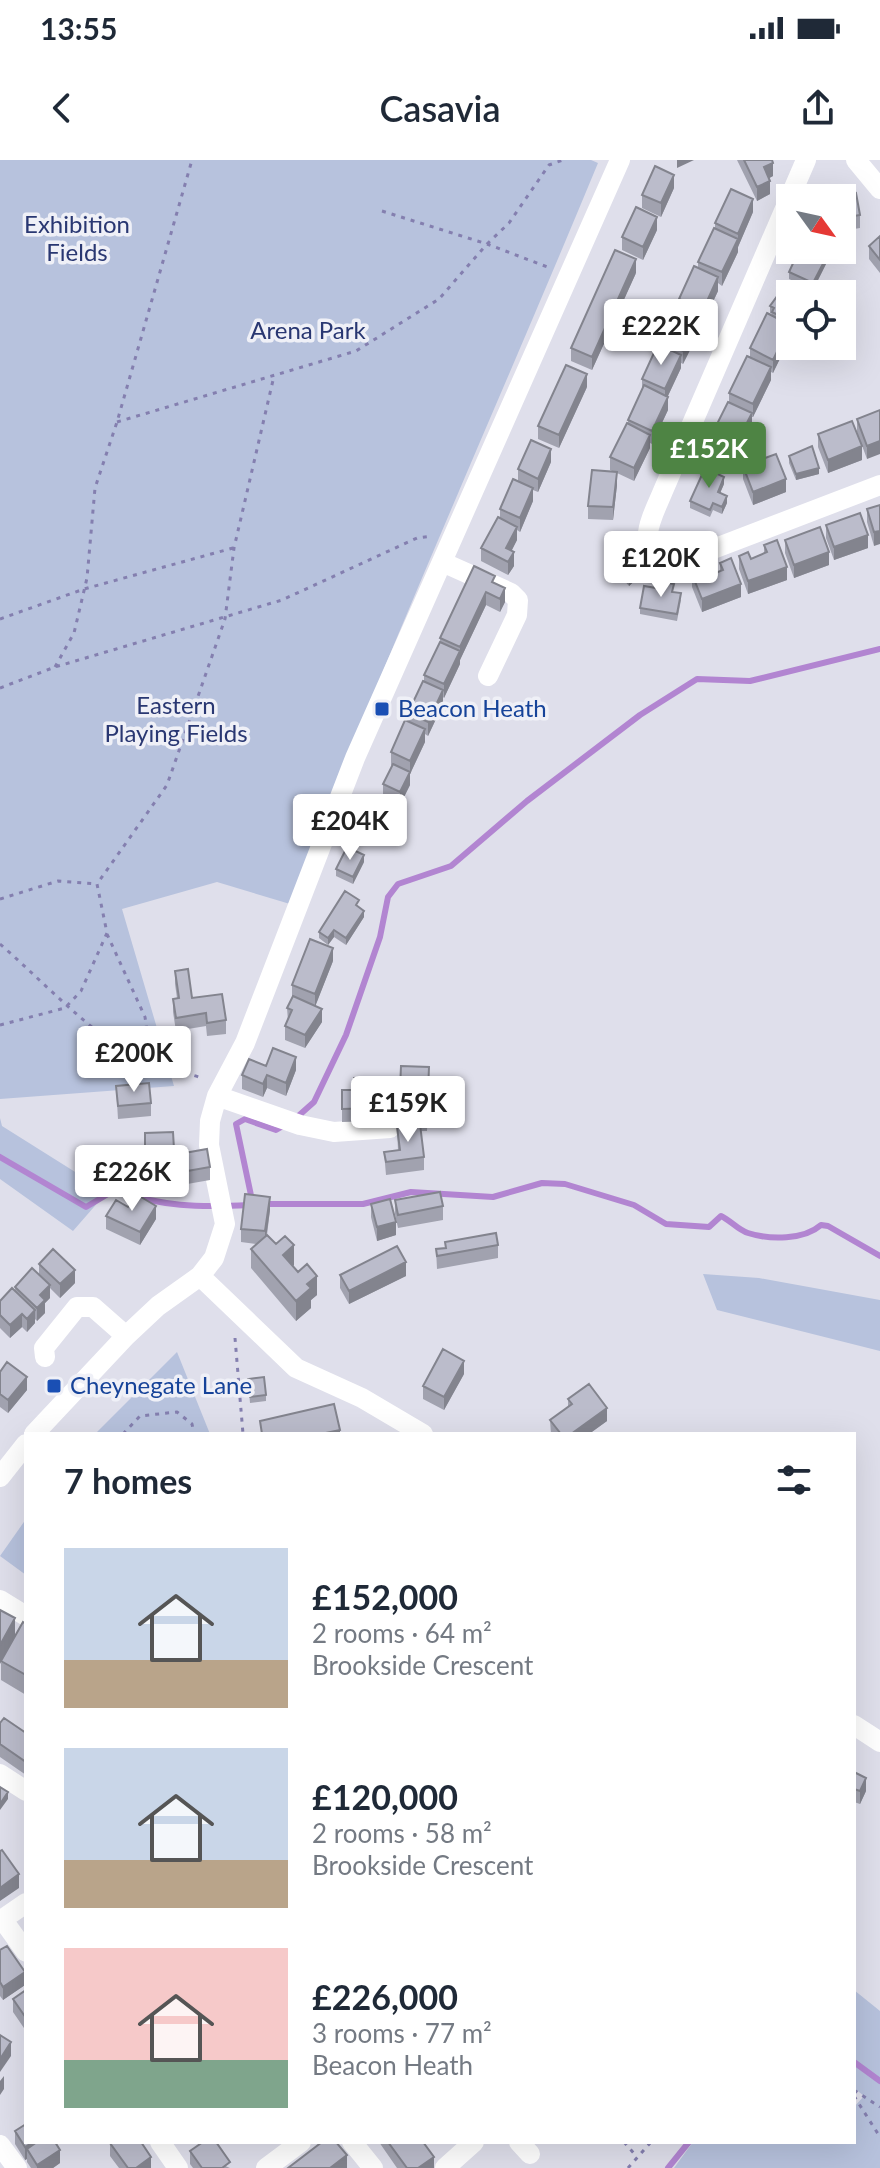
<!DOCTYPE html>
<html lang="en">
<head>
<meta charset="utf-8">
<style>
	:root { --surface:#fff; --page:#f6f6f7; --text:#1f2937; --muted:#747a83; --accent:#4e8444 }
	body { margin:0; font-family:Lato,sans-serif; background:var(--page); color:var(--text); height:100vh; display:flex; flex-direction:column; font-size:30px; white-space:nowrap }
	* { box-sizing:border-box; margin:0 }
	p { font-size:26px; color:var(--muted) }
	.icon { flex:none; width:44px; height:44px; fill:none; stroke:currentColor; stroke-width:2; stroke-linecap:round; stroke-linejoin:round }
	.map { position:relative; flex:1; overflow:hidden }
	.details { position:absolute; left:24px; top:1272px; width:832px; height:712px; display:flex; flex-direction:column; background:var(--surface); border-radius:0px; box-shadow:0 8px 32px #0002 }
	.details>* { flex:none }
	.needle { width:52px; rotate:123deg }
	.controls { position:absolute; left:776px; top:24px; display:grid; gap:16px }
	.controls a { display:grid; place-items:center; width:80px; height:80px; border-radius:0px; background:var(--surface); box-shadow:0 8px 32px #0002; font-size:40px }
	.price { position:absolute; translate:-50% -68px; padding:0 18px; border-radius:8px; background:#fff; color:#222; font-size:26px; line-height:52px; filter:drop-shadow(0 2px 4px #0008) }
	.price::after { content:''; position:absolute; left:50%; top:48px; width:24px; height:18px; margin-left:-12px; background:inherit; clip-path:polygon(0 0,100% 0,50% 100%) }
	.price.selected { background:var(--accent); color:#fff }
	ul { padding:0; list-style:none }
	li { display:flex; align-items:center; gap:24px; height:200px; padding:0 40px }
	li span { display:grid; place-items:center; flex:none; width:224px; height:160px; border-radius:0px; color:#555 }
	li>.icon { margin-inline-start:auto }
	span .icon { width:96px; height:96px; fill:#fffc; stroke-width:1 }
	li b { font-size:34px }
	h2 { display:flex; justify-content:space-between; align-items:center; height:96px; padding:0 40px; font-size:34px }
	.status { display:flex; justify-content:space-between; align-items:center; height:56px; padding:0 40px; background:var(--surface); direction:ltr }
	.status svg { height:22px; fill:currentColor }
	header { display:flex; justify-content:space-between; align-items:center; height:104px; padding:0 40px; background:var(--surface); font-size:36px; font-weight:600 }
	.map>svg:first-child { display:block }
</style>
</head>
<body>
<div class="status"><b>13:55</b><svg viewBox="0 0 49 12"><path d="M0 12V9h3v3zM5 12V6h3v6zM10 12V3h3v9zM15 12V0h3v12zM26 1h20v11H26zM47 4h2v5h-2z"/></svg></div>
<header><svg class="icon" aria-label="back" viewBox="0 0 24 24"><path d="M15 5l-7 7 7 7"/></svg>Casavia<svg class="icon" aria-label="share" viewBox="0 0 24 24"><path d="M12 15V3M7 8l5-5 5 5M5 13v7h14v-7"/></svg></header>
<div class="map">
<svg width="880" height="2008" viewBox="0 0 880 2008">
	<rect width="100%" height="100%" fill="#dfdfeb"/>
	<path fill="#b7c2dd" d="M0,0H591L598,3C496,250 385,494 290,744L217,722L122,749L174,926L0,939Z
		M0,958L2,966L107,1032L73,1071L0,1019Z
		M703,1114L759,1118L880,1140V1191L717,1150Z
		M177,1192L210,1274H95Z
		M26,1359V1415L0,1396Z
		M854,1830L880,1851V2008H674L693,1982H854V1947L864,1936L854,1928Z"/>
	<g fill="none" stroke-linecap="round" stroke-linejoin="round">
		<path stroke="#b285d1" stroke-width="6" d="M296,958L314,942L346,875L380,777L388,737L398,724L451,706L527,641L640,555L697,519L750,521L880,489
			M0,997L86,1047L113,1031C165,1046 195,1048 249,1045
			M252,1040L236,964L245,959L276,970L283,966
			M264,1044H363L411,1032L493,1037L542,1023L565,1024L634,1045L666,1064L709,1067L721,1056C730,1060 738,1070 748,1073C770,1080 804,1080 821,1065L828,1066L880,1096
			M854,1902L880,1921
			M668,2008L689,1982"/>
		<path stroke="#847faf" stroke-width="3" stroke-dasharray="4 6" stroke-linecap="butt" d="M382,51L487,84L509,63L549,5L563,0
			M117,262L356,191L439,139L487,84L550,108
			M0,459L84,429L233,388
			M55,507L74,473L87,418L95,328L117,262L192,0
			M0,528L55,507L282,440L417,378L432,376
			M0,739L58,721L97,724
			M107,774L145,857L153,910
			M0,784C50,828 90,873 149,907C161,914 186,910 203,919
			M0,865L65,848L81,831L107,773L97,724L167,625L225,459L234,388L274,216
			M235,1178L243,1274
			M123,1274L140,1256L177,1252L192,1264L194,1274
			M854,1930L880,1947
			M854,1936L880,1977
			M624,1982L637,1997
			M628,2008L651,1982"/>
		<path stroke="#fff" stroke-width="20" d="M806,0L663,331C652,358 635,384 663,404H674L880,325
			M856,0L880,29
			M442,402L511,433L518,440L517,455L488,516
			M217,936L300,965L334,972L390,968
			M200,1116L296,1208L362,1238L423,1274
			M45,1197L44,1188L77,1147H93L126,1176
			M34,1274L126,1176L158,1146L200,1116L214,1098L225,1064L209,985L210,961L217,936L245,883L355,598L620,0
			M0,1317L26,1284
			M0,1440L26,1456
			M854,1565L880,1582
			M0,1614L26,1631
			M3,1760L26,1792
			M0,1761L26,1743
			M160,1982L178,2008
			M352,1982L373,2008
			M519,1982L530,1994
			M0,1985L17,2008
			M266,2008L301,1982
			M445,2008L474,1982"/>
	</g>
	<path fill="#a1a2af" d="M737,0H772L773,16L769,18L770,34L757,41Z
		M674,28L661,57L642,48V35Z
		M842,38L860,55V68L842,71Z
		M753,52L738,87V92L722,126L718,123V131L703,163L700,162V170L683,204L681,203V208L668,236V250L652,284L650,283V288L634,321L617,313V325L613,360L588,359V346L614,312L610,310V297L628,264V260L642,230V219L660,185V179L679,146V139L698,108V102L715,68V63Z
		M657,70L643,100L622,90V77Z
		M880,76V113L869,99V86Z
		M792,98L827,102L813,130L789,119V112L793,105L792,104Z
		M636,113L592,210L571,201V188Z
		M790,134V178L773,213L771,212V220L753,257H752V266L734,301L711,289V276L729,242V233L750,197V188L772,156V154L770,153V146Z
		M587,227L559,288L538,279V266Z
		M880,250L867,299L857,272V259Z
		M818,274L862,300L828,313L818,287Z
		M789,296L819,314L796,320L789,303Z
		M551,302L538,332L533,330V341L520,372L517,370V380L511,391L514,406L508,415L481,401V388L500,358V349L518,321V309Z
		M743,306L786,332L753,345L743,319Z
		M724,324L720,333L727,343L722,354L713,350L710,357L690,348V341Z
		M880,345L874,386L867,362V349Z
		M826,365L868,388L834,400L826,378Z
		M785,380L829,405L794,418L785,393Z
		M764,385L787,420L748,434L739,409V396L751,399L764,393Z
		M610,398L642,414L629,426L610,404Z
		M720,403L741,437L702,452L692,427V414L706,417L720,412Z
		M495,424L505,442L500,452L486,445L460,500V504L444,538L443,537V544L428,576L425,574V582L410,614V625L400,645L383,637V624L392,606L391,605V592L408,562V553L424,522V515L440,482V478Z
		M674,432L681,440L677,461L640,454V448Z
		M390,664L381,683L357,672V665Z
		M364,702L353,724L336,716V709Z
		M359,747L364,757L346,785L334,777L328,785L319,778V772Z
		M333,801L315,846L322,862L305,888L285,880V866L288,861L287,848L292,838V825Z
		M175,811L192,838L226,860V874L207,876L206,866L176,871L173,852V839L177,838L175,824Z
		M266,906L296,910L286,936L267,928L263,937L242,929V915Z
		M401,906L429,907L427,971H420L424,997V1010L386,1015L384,992L398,990L397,967L412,965V955H406V944L400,943Z
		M387,917L388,954H376V961L342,962V930H354Z
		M116,926L151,943V956L118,959Z
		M173,972L174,995L210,1007V1020L176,1026L173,1002L145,1004V973Z
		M395,1040L443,1046V1060L398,1068L395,1054Z
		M371,1044L396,1075L377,1081L371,1057Z
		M128,1047L156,1059L140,1085L106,1069V1056Z
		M270,1050L267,1075L294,1105L293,1106L317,1135L311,1140V1148L296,1161L251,1108V1089L257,1084L241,1082V1069Z
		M445,1082L498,1085V1098L437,1109L436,1089L445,1088Z
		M39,1104L75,1123L60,1138L50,1128V1138L45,1143V1153L37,1161L35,1159V1163L27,1172L22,1167L10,1178L0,1168V1141L15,1131V1127L39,1114Z
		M340,1115L406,1116L349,1144L340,1128Z
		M0,1212L27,1230L8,1253L0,1247Z
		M464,1214L444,1250L423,1239V1226Z
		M248,1219L266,1235V1241L250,1243Z
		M568,1239L607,1261L589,1274H551L550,1260L568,1247Z
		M26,1464V1535L1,1520V1503L15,1476Z
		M0,1563L26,1573V1615L0,1597Z
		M854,1612L866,1631L860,1644L854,1642Z
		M0,1790L25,1825L3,1840L0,1836Z
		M26,1830V1871L13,1852V1839Z
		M15,1971L60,2003L53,2008H31L27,2002V1999L25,2000L15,1984Z
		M379,1982H423L434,2008H397Z
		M110,1983L151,2008H119L110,1996Z
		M190,1991L230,2008H193L190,2004Z"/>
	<path fill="#83848e" d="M677,0H694L677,8Z
		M773,3V16L764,21V7Z
		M674,15V28L661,57V43Z
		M770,21V34L757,41V27Z
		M753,39V52L738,87V74Z
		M657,57V70L643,100V87Z
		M738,79V92L722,126V112Z
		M827,96V102L813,130V123Z
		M636,99V113L592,210V197Z
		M718,117V131L703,163V150Z
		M700,156V170L683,204V191Z
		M790,165V178L773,213V200Z
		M681,195V208L665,242V229Z
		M771,207V220L753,257V244Z
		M587,214V227L559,288V275Z
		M668,237V250L652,284V271Z
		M752,253V266L734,301V288Z
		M650,275V288L634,321V308Z
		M880,281V294L867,299V286Z
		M862,286V300L828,313V300Z
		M551,289V302L538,332V319Z
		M819,308V314L796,320V314Z
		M617,312V325L613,360V347Z
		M724,317V324L718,338V332Z
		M786,319V332L753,345V332Z
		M533,328V341L520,372V358Z
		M727,336V343L722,354V347Z
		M517,367V380L506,402V388Z
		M880,371V384L874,386V372Z
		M868,375V388L834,400V387Z
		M514,392V406L508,415V402Z
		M829,392V405L794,418V405Z
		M642,407V414L629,426V420Z
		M787,407V420L748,434V421Z
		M741,424V437L702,452V439Z
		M505,428V442L500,452V439Z
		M486,432V445L460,500V487Z
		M460,491V504L444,538V524Z
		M443,530V544L428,576V562Z
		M425,569V582L410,614V601Z
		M410,612V625L400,645V632Z
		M390,657V664L381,683V677Z
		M364,695V702L353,724V717Z
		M364,751V757L346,785V778Z
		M334,770V777L328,785V778Z
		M333,788V801L315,847V834Z
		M322,849V862L305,888V875Z
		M296,897V910L286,936V923Z
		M267,915V928L263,937V924Z
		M270,1037V1050L265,1085V1071Z
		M156,1046V1059L140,1085V1072Z
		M396,1062V1075L377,1081V1067Z
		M294,1085V1105L283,1114V1095Z
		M406,1102V1116L349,1144V1131Z
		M75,1110V1123L60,1138V1124Z
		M317,1116V1135L311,1140V1148L296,1161V1141L307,1124Z
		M50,1125V1138L45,1143V1153L37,1161V1148L40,1135Z
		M35,1150V1163L27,1172V1159Z
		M22,1154V1167L10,1178V1165Z
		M464,1201V1214L444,1250V1237Z
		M27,1217V1230L8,1253V1240Z
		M607,1248V1261L589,1274H571Z
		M340,1270V1274H321Z
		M15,1458V1478L0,1504V1485Z
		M866,1618V1631L860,1644V1631Z
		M8,1632V1639L0,1650V1644Z
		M19,1714V1728L0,1741V1728Z
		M25,1812V1825L3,1840V1827Z
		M11,1882V1896L0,1912V1899Z
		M4,1916V1929L0,1935V1921Z
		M33,1982H48L27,1989V1999L25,2000V1987Z
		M60,1990V2003L53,2008H37V2005Z
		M347,1995V2008H330Z
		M151,1997V2008H136Z
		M434,1997V2008H418Z"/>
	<path fill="#bbbccb" stroke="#83848e" stroke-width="2" d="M744,0H772L773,3L764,7L770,21L757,27Z
		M655,6L674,15L661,43L642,35Z
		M731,29L753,39L738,74L715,63Z
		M856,33L860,55L842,58V38H827Z
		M636,47L657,57L643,87L622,77Z
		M714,68L738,79L722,112L698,102Z
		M880,76V100L869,86Z
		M615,90L636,99L592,197L571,188Z
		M797,90H815L827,96L813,123L789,112L795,99L792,98Z
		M694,106L718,117L703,150L679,139Z
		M786,124L806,134H790V161L772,152L774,148L770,146Z
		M677,145L700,156L683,191L660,179Z
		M767,153L790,165L773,200L750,188Z
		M658,184L681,195L665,229L642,219Z
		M747,196L771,207L753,244L729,233Z
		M566,205L587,214L559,275L538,266Z
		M644,225L668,237L652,271L628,260Z
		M728,242L752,253L734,288L711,276Z
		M880,250V281L867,286L857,259Z
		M852,261L862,286L828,300L818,274Z
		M627,263L650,275L634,308L610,297Z
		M531,280L551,289L538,319L518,309Z
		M812,286L819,308L796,314L789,296Z
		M776,294L786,319L753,332L743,306Z
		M705,308L724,317L718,332L727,336L722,347L713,343L710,350L690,341Z
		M592,310L617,312L613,347L588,346Z
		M513,319L533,328L520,358L500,349Z
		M880,345V371L874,372L867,349Z
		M860,353L868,375L834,387L826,365Z
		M498,357L517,367L506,388L514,392L508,402L481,388Z
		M820,367L829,392L794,405L785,380Z
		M777,380L787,407L748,421L739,396L748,392L751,399L767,392L764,385Z
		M622,385L642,407L629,420L610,398Z
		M731,398L741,424L702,439L692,414L703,409L706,417L723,410L720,403Z
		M474,406L495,416L492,422L505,428L500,439L486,432L460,487L440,478Z
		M663,422L674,424L672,432L681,433L677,454L640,448L644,426L662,429Z
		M440,482L460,491L444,524L424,515Z
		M423,521L443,530L428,562L408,553Z
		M405,560L425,569L410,601L391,592Z
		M393,604L410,612L400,632L383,624Z
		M374,650L390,657L381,677L357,665L361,655L370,659Z
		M347,687L364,695L353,717L336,709Z
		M345,731L359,740L356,745L364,751L346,778L334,770L328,778L319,772Z
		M310,779L333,788L315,834L292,825Z
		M188,809L192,838L222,834L226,860L207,863L206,853L176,858L173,839L179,838L175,811Z
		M293,836L322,849L305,875L285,866L292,850L287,848Z
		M273,888L296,897L286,923L267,915L263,924L242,915L249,899L266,906Z
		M401,906L429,907L427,958H412V942H406V930H400Z
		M387,917L388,941H376V948L342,949V930H354V918Z
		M149,923L151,943L118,946L116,926Z
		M420,964L424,997L386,1002L384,992L400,990L397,967Z
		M173,972L174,989L145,991V973Z
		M207,989L210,1007L176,1013L173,995Z
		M440,1032L443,1046L398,1055L395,1040Z
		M136,1034L156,1046L140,1072L106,1056L116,1040L128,1047Z
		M245,1034L270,1037L265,1071L241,1069Z
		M390,1039L396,1062L377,1067L371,1044Z
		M496,1073L498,1085L437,1096L436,1089L446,1088L445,1082Z
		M267,1075L276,1084L285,1076L294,1085L283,1095L298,1112L307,1104L317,1116L307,1124L311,1128L296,1141L251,1089Z
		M397,1086L406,1102L349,1131L340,1115Z
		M53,1089L75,1110L60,1124L39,1104Z
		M32,1108L50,1125L40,1135L45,1140L37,1148L15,1127Z
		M12,1128L35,1150L27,1159L22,1154L10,1165L0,1155V1141Z
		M443,1189L464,1201L444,1237L423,1226Z
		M7,1202L27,1217L8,1240L0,1234V1212Z
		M264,1217L266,1235L250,1237L248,1219Z
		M589,1224L607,1248L571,1274H561L550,1260L572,1244L568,1239Z
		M334,1244L340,1270L321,1274H262L260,1261Z
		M0,1450L15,1458L0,1485Z
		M23,1462L26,1464V1515L1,1501Z
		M4,1558L26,1573V1602L0,1584V1563Z
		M854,1612L866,1618L860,1631L854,1629Z
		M0,1627L8,1632L0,1644Z
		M2,1690L19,1714L0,1728V1691Z
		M7,1786L25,1812L3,1827L0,1822V1790Z
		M26,1830V1858L13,1839Z
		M0,1875L11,1882L0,1899Z
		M26,1964V1982H33L25,1987L15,1971Z
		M37,1982H55L60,1990L37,2005L27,1989Z
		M111,1982H141L151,1997L136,2008H128L110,1983Z
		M203,1982H216L230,2002L222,2008H202L190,1991Z
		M322,1982H336L347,1995L330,2008H288Z
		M388,1982H423L434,1997L418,2008H407Z"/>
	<g fill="#1a4fb4" stroke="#eff0f7" stroke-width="3">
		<rect x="374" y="541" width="16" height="16" rx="4"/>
		<rect x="46" y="1218" width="16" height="16" rx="4"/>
	</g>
	<g text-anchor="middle" stroke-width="7" stroke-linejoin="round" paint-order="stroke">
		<g font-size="24" fill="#293772" stroke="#eff0f7">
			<text x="77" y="73">Exhibition<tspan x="77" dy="28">Fields</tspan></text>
			<text x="308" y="179">Arena Park</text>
			<text x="176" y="554">Eastern<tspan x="176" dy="28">Playing Fields</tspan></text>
		</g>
		<g font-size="24" fill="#164399" stroke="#eff0f7" text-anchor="start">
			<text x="398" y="557">Beacon Heath</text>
			<text x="70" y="1234">Cheynegate Lane</text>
		</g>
	</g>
</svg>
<div class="controls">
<a><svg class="needle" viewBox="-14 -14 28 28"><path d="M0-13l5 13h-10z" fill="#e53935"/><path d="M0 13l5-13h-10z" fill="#747a83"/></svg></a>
<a><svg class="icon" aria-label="locate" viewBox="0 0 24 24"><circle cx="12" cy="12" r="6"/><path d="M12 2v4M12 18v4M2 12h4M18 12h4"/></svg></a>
</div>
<b class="price" style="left:661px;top:207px">£222K</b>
<b class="price selected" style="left:709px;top:330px">£152K</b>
<b class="price" style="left:661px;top:439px">£120K</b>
<b class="price" style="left:350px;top:702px">£204K</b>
<b class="price" style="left:134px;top:934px">£200K</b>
<b class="price" style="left:408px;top:984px">£159K</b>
<b class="price" style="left:132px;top:1053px">£226K</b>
<section class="details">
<h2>7 homes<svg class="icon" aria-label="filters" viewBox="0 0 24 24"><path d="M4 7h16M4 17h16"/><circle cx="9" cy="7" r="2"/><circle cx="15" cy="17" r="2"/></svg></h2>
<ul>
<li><span style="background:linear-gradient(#c9d6e8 70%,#b9a48a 0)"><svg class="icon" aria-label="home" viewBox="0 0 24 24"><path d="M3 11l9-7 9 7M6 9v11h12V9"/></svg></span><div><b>£152,000</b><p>2 rooms · 64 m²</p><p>Brookside Crescent</p></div></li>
<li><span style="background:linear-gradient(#c9d6e8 70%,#b9a48a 0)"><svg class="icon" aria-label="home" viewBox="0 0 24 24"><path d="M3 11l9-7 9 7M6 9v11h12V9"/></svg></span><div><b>£120,000</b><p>2 rooms · 58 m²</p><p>Brookside Crescent</p></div></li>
<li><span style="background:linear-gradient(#f6c9c9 70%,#7fa58c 0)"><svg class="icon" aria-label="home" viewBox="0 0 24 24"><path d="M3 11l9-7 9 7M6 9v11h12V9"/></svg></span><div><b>£226,000</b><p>3 rooms · 77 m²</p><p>Beacon Heath</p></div></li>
</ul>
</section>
</div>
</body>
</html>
